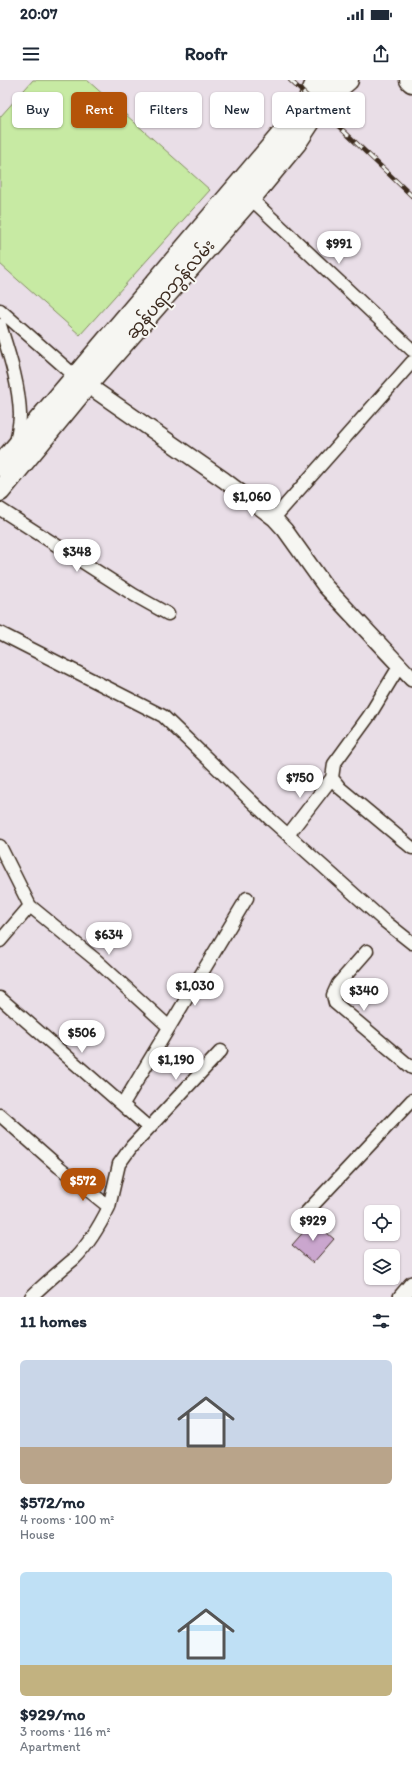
<!DOCTYPE html>
<html lang="en">
<head>
<meta charset="utf-8">
<style>
	:root { --surface:#fff; --page:#f2f2f3; --text:#1f2937; --muted:#747a83; --accent:#b45309 }
	body { margin:0; font-family:Itim,"Noto Sans Myanmar",sans-serif; background:var(--page); color:var(--text); height:100vh; display:flex; flex-direction:column; font-size:15px; white-space:nowrap }
	* { box-sizing:border-box; margin:0 }
	p { font-size:13px; color:var(--muted) }
	.icon { flex:none; width:22px; height:22px; fill:none; stroke:currentColor; stroke-width:2; stroke-linecap:round; stroke-linejoin:round }
	.map { position:relative; height:1217px; overflow:hidden }
	.details { display:flex; flex-direction:column; background:var(--surface); flex:1 }
	.details>* { flex:none }
	.guide { position:absolute; left:12px; top:12px; width:388px; height:36px; display:flex; gap:8px }
	.buttons { position:absolute; left:364px; top:1125px; display:grid; gap:8px }
	.buttons a { display:grid; place-items:center; width:36px; height:36px; border-radius:6px; background:var(--surface); box-shadow:0 1px 3px #0004; font-size:20px }
	.price { position:absolute; translate:-50% -34px; padding:0 9px; border-radius:14px; background:#fff; color:#222; font-size:13px; line-height:26px; filter:drop-shadow(0 1px 2px #0008) }
	.price::after { content:''; position:absolute; left:50%; top:24px; width:12px; height:9px; margin-left:-6px; background:inherit; clip-path:polygon(0 0,100% 0,50% 100%) }
	.price.on { background:var(--accent); color:#fff }
	ul { padding:0; list-style:none }
	li { display:grid; align-content:center; gap:8px; height:212px; padding:0 20px }
	li span { display:grid; place-items:center; height:124px; border-radius:6px; color:#555 }
	li>.icon { margin-inline-start:auto }
	span .icon { width:72px; height:72px; fill:#fffc; stroke-width:1 }
	li b { font-size:17px }
	h2 { display:flex; justify-content:space-between; align-items:center; height:48px; padding:0 20px; font-size:17px }
	.chip { padding:0 14px; border-radius:6px; background:var(--surface); box-shadow:0 1px 3px #0004; font-size:14px; line-height:36px }
	.chip.on { background:var(--accent); color:#fff }
	.status { display:flex; justify-content:space-between; align-items:center; height:28px; padding:0 20px; background:var(--surface); direction:ltr }
	.status svg { height:11px; fill:currentColor }
	header { display:flex; justify-content:space-between; align-items:center; height:52px; padding:0 20px; background:var(--surface); font-size:18px; font-weight:700 }
	.map>svg:first-child { display:block }
</style>
</head>
<body>
<div class="status"><b>20:07</b><svg viewBox="0 0 49 12"><path d="M0 12V9h3v3zM5 12V6h3v6zM10 12V3h3v9zM15 12V0h3v12zM26 1h20v11H26zM47 4h2v5h-2z"/></svg></div>
<header><svg class="icon" aria-label="menu" viewBox="0 0 24 24"><path d="M4 6h16M4 12h16M4 18h16"/></svg>Roofr<svg class="icon" aria-label="share" viewBox="0 0 24 24"><path d="M12 15V3M7 8l5-5 5 5M5 13v7h14v-7"/></svg></header>
<div class="map">
<svg width="412" height="1217" viewBox="0 0 412 1217">
	<rect width="100%" height="100%" fill="#e9dee7"/>
	<filter id="ink" filterUnits="userSpaceOnUse"><feTurbulence type="fractalNoise" baseFrequency=".025" numOctaves="2"/><feDisplacementMap in="SourceGraphic" scale="8" xChannelSelector="R" yChannelSelector="G"/><feConvolveMatrix kernelMatrix="1 2 1 2 8 2 1 2 1" color-interpolation-filters="sRGB"/></filter>
	<g filter="url(#ink)">
		<path fill="#c7eaa3" stroke="#818a60" d="M33,0H87L210,110L80,255L0,184V37Z"/>
		<path fill="#caa6ce" stroke="#3b2a1e" d="M313,1141L334,1159L313,1183L292,1165Z"/>
		<g fill="none" stroke-linecap="round" stroke-linejoin="round">
			<defs>
				<path id="minor" d="M250,118L412,270
					M0,230L75,296
					M0,245C9,274 19,303 20,334C20,344 17,355 16,365
					M0,429L134,515L168,534
					M274,438L412,282
					M0,553L163,636L269,738L383,840L412,863
					M332,698L340,708L412,768
					M288,755L332,698L334,684L369,636L400,585
					M0,766L30,826L0,861
					M30,826L96,880L169,947
					M367,871L338,904L333,915L335,923L412,988
					M0,918L149,1048
					M123,1024L247,818
					M0,1035L59,1087L109,1127C100,1145 89,1164 75,1178C60,1191 45,1203 31,1217
					M109,1127L119,1084L132,1066L221,971
					M300,1139L412,1020"/>
				<path id="tertiary" d="M79,299L224,400L274,438L285,450L325,506L412,599
					M401,1217L412,1204"/>
				<path id="trunk" d="M410,0L412,2
					M323,21L348,0
					M0,386L281,55L309,19L317,0
					M0,411L87,305L254,114L296,63L319,28L331,0"/>
			</defs>
			<use href="#minor" stroke="#3b2a1e" stroke-width="15"/>
			<use href="#tertiary" stroke="#3b2a1e" stroke-width="18"/>
			<use href="#trunk" stroke="#3b2a1e" stroke-width="23"/>
			<use href="#minor" stroke="#f6f6f2" stroke-width="12"/>
			<use href="#tertiary" stroke="#f6f6f2" stroke-width="15"/>
			<use href="#trunk" stroke="#f6f6f2" stroke-width="20"/>
			<defs>
				<path id="rail" d="M290,0L412,116"/>
			</defs>
			<use href="#rail" stroke="#3b2a1e" stroke-width="4.5"/>
			<use href="#rail" stroke="#f6f6f2" stroke-width="3" stroke-dasharray="9" stroke-linecap="butt"/>
		</g>
	</g>
	<g text-anchor="middle" stroke-width="4" stroke-linejoin="round" paint-order="stroke">
		<g font-size="17" fill="#3b2a1e" stroke="#f6f6f2">
			<text transform="translate(170 209) rotate(-49)" y="6">ဆွန်ပရာဘွန်လမ်း</text>
		</g>
	</g>
</svg>
<div class="buttons">
<a><svg class="icon" aria-label="locate" viewBox="0 0 24 24"><circle cx="12" cy="12" r="6"/><path d="M12 2v4M12 18v4M2 12h4M18 12h4"/></svg></a>
<a><svg class="icon" aria-label="layers" viewBox="0 0 24 24"><path d="M12 4l9 5-9 5-9-5zM3 14l9 5 9-5"/></svg></a>
</div>
<b class="price" style="left:339px;top:185px">$991</b>
<b class="price" style="left:252px;top:438px">$1,060</b>
<b class="price" style="left:77px;top:493px">$348</b>
<b class="price" style="left:300px;top:719px">$750</b>
<b class="price" style="left:109px;top:876px">$634</b>
<b class="price" style="left:195px;top:927px">$1,030</b>
<b class="price" style="left:364px;top:932px">$340</b>
<b class="price" style="left:82px;top:974px">$506</b>
<b class="price" style="left:176px;top:1001px">$1,190</b>
<b class="price on" style="left:83px;top:1122px">$572</b>
<b class="price" style="left:313px;top:1162px">$929</b>
<div class="guide">
<a class="chip">Buy</a>
<a class="chip on">Rent</a>
<a class="chip">Filters</a>
<a class="chip">New</a>
<a class="chip">Apartment</a>
</div>
</div>
<section class="details">
<h2>11 homes<svg class="icon" aria-label="filters" viewBox="0 0 24 24"><path d="M4 7h16M4 17h16"/><circle cx="9" cy="7" r="2"/><circle cx="15" cy="17" r="2"/></svg></h2>
<ul>
<li><span style="background:linear-gradient(#c9d6e8 70%,#b9a48a 0)"><svg class="icon" aria-label="home" viewBox="0 0 24 24"><path d="M3 11l9-7 9 7M6 9v11h12V9"/></svg></span><div><b>$572/mo</b><p>4 rooms · 100 m²</p><p>House</p></div></li>
<li><span style="background:linear-gradient(#bfe0f5 75%,#c2b280 0)"><svg class="icon" aria-label="home" viewBox="0 0 24 24"><path d="M3 11l9-7 9 7M6 9v11h12V9"/></svg></span><div><b>$929/mo</b><p>3 rooms · 116 m²</p><p>Apartment</p></div></li>
</ul>
</section>
</body>
</html>
